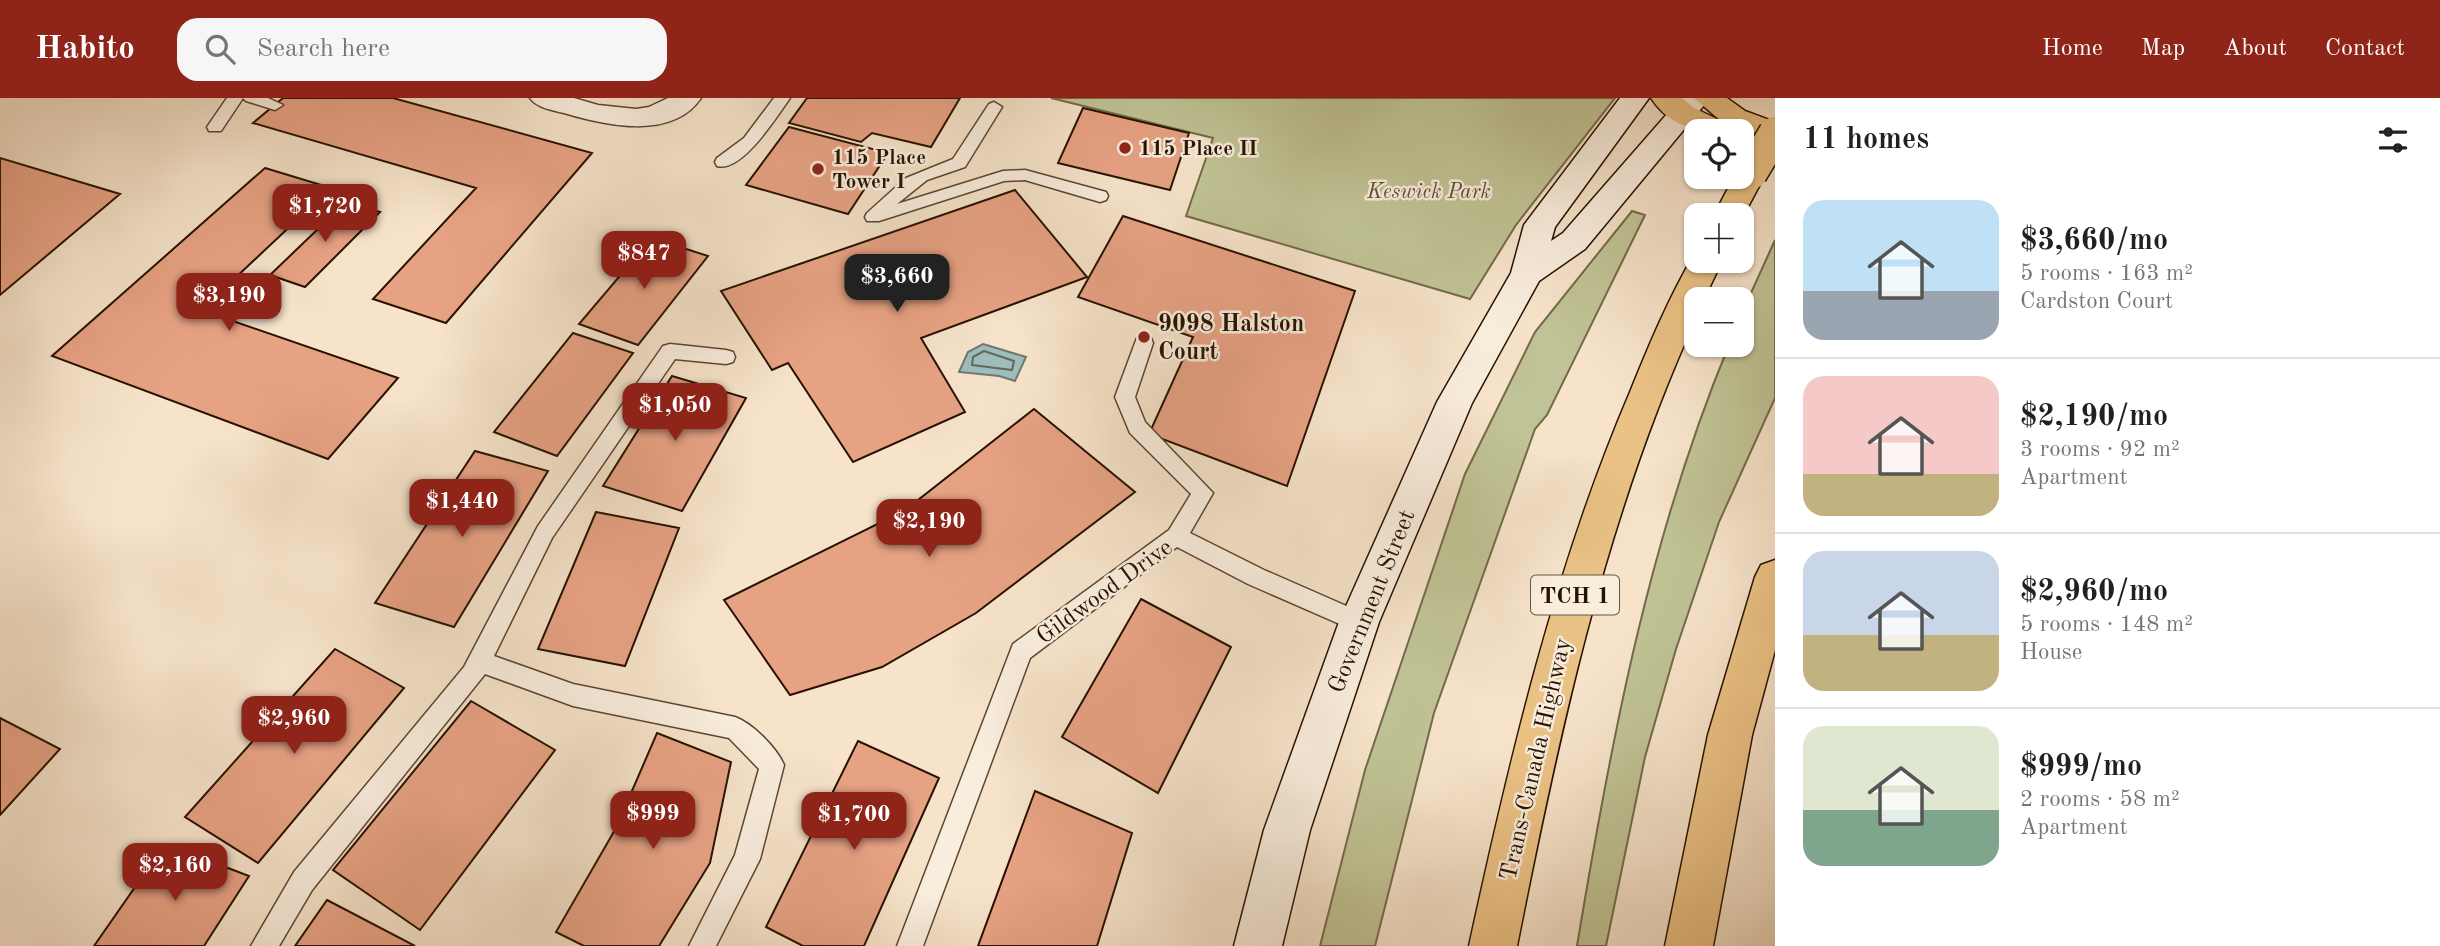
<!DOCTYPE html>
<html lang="en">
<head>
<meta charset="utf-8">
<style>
	:root { --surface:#fff; --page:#f6f6f6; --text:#202124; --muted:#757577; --line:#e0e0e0; --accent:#8f2418 }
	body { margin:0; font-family:"Old Standard TT",serif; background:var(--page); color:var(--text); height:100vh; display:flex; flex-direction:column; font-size:26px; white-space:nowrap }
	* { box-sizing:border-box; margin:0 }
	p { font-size:23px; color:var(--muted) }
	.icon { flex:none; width:38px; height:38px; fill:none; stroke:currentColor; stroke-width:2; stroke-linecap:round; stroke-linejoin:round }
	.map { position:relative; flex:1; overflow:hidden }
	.sheet { display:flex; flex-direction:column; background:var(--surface); width:665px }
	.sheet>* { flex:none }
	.controls { position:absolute; left:1684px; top:21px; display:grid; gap:14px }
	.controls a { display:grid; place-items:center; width:70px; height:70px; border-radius:14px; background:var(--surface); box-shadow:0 2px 5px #0004; font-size:35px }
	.price { position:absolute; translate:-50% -60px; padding:0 16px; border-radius:14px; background:var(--accent); color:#fff; font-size:23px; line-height:46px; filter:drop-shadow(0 2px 4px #0008) }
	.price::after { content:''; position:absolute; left:50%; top:42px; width:21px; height:16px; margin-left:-10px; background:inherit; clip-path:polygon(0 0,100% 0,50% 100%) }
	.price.selected { background:#222; color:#fff }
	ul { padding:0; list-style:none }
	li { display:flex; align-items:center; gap:21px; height:175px; padding:0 28px }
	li+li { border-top:2px solid var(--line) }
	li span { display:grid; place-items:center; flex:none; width:196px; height:140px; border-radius:21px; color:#555 }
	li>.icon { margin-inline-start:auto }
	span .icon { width:84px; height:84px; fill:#fffc; stroke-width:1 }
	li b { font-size:30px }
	h2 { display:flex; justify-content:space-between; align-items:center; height:84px; padding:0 28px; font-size:30px }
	header { display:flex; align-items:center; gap:42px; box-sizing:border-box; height:98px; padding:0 35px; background:var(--accent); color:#fff }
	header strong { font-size:33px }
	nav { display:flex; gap:38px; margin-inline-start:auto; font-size:24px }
	.search { width:490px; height:63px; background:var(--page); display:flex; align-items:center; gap:18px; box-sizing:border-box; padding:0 24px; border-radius:21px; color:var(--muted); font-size:26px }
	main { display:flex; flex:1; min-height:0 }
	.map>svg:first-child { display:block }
</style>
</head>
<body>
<header>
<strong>Habito</strong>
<div class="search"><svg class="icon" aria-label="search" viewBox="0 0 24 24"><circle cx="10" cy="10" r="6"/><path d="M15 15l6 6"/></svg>Search here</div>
<nav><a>Home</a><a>Map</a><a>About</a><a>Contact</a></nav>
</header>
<main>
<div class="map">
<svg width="1775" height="848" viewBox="0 0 1775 848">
	<rect width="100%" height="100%" fill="#f6e3ca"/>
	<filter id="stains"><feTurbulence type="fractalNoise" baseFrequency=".00286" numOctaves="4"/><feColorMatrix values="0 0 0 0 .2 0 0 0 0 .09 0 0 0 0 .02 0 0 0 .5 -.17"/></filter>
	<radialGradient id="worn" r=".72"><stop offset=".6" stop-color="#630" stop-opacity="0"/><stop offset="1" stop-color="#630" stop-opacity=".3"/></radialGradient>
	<path fill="#c0c395" stroke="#746a4a" stroke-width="2" d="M1051,0H1615L1516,127L1470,201L1186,118L1213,40Z
		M1632,113L1645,117L1547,317L1535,331L1434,615L1375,848H1320L1365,672L1465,376L1535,234Z
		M1775,142V300L1719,424L1676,551L1645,659L1606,848H1577C1611,643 1649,440 1729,247H1741V217Z"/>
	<path fill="#9ebdbc" stroke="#6e7971" stroke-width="2" d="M983,246L1026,259L1015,283L999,278L959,274L968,254Z"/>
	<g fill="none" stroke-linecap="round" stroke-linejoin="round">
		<path stroke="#62685e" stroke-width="2" d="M984,253L1014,263L1012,272L972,267L973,259Z"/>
	</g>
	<path fill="#e7a284" stroke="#271200" stroke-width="2" d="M283,0H393L592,55L446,225L373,201L476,90L253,25Z
		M807,0H960L931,49L872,35L861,44L789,25Z
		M1083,10L1189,35L1170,92L1058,65Z
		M789,29L888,55L848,116L746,87Z
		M0,60L120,96L0,197Z
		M265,70L331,90L201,212L398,280L328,361L52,258Z
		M1015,92L1087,179L921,240L965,314L853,364L788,265L772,272L721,193Z
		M346,104L380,114L305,189L270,177Z
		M1123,118L1355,193L1287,388L1149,336L1193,239L1078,199Z
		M652,140L708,158L638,247L579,226Z
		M573,235L633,255L557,358L494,334Z
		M672,278L746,300L682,413L603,388Z
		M1034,311L1135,394L976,515L882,569L790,597L724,502L904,413Z
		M475,353L548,373L454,529L375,505Z
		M596,414L679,430L625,568L538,551Z
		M1141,501L1231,549L1158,695L1062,639Z
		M335,551L404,590L258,765L185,719Z
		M471,603L555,652L420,832L333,772Z
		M0,620L60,651L0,717Z
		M657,635L731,664L710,765L659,848H584L556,834L616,730Z
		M858,643L939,680L864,848H803L766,829Z
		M1035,693L1132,735L1097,848H978Z
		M165,746L249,778L204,848H94Z
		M327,802L415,848H295Z"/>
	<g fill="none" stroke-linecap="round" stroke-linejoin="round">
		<defs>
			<path id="lane" d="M227,0H243L221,33H209L207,29Z
				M243,0H268L283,7L275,12L246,3Z
				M774,0H790C777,18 742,75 717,68L715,64L717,60L744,40Z
				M994,4L1002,9L965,69L927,82L897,106L1003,73L1025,72L1106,94L1108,98L1106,102L1100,104L1025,82L1004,83L879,123H867L865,119L867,115L906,80L953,61L989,6Z
				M1144,238L1151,240L1153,245L1135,299L1145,324L1213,395L1190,435L1264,472L1367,517L1370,524L1367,531L1359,534L1351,531L1248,486L1177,449L1030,560L923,848H897L1013,546L1169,432L1191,396L1130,335L1115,299L1135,245L1137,240Z
				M670,246L726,252L733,254L735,259L733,264L726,266L675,261L552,440L494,558L573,586L735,619C752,625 777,650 784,667L760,761L716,848H689L735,757L759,671L729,640L573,608L485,576L312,792L279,848H251L294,774L464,569L538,428L663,248Z"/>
			<path id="street" d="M530,0H574L598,7L636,11L649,9L668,0H701C672,43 604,27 564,15C552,12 537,10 530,0Z"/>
			<path id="secondary" d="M1620,0H1649L1555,129L1551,143L1563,135L1681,0H1710L1585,151L1539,183L1472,305L1379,524L1310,732L1282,848H1234L1264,732L1339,524L1437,304L1511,175L1524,127Z"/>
			<path id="highway" d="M1651,0H1682L1694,10L1721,23L1694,0H1727L1745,13L1775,24V44L1730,27L1733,33C1699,33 1672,32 1651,0Z
				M1751,65L1762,68L1766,75L1741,122V117H1714L1734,79H1741V68Z
				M1695,155L1696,163H1722L1704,201H1696V220C1605,419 1559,635 1517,848H1469C1510,660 1554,472 1630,294C1649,247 1669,199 1695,155Z
				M1775,462V552L1752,637L1713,848H1665L1708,637L1755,479L1761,467Z"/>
		</defs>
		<use href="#lane" stroke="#5b4632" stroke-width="3"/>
		<use href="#street" stroke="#5b4632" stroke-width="3"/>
		<use href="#secondary" stroke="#271200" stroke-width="3"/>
		<use href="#highway" stroke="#271200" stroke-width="3"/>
		<use href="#lane" fill="#f9eddd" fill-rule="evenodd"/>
		<use href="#street" fill="#f9eddd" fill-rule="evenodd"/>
		<use href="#secondary" fill="#f9eddd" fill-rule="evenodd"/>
		<use href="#highway" fill="#ebc285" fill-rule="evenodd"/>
		<defs>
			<path id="highway-bridge" d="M1751,75L1775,35"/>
		</defs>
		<use href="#highway-bridge" stroke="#271200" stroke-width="35" stroke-linecap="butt"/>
		<use href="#highway-bridge" stroke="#ebc285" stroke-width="32"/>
	</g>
	<g fill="#8f2418" stroke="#f9eddd" stroke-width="2.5">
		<circle cx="1125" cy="50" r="7"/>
		<circle cx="818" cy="71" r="7"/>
		<circle cx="1144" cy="239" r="7"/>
	</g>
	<g text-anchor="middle" stroke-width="5" stroke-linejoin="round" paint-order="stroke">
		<g font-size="21" font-weight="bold" fill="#271200" stroke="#f9eddd" text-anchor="start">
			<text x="1139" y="57">115 Place II</text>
			<text x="832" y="66">115 Place<tspan x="832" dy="24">Tower I</tspan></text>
		</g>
		<g font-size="21" font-style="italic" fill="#5d5034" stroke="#f9eddd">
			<text x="1429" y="100">Keswick Park</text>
		</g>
		<rect fill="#f9eddd" stroke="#665442" stroke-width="2" x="1531" y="477.5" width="88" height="39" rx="5"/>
		<g font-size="23" font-weight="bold" fill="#271200">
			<text x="1575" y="505">TCH 1</text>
		</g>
		<g font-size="24" font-weight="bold" fill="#271200" stroke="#f9eddd" text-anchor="start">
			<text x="1158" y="233">9098 Halston<tspan x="1158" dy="28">Court</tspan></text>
		</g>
		<g font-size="24" fill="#271200" stroke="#f9eddd">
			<text transform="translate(1104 493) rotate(-36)" y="8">Gildwood Drive</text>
			<text transform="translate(1371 503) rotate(-68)" y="8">Government Street</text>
			<text transform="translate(1535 661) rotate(-77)" y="8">Trans-Canada Highway</text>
		</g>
	</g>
	<rect width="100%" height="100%" filter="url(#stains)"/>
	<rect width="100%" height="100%" fill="url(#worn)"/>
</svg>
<div class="controls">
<a><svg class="icon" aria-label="locate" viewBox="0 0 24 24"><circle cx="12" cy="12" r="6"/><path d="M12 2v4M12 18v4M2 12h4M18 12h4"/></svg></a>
<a>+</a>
<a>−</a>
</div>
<b class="price" style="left:325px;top:146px">$1,720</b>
<b class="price" style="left:644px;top:193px">$847</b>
<b class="price selected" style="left:897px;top:216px">$3,660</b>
<b class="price" style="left:229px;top:235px">$3,190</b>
<b class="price" style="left:675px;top:345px">$1,050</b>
<b class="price" style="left:462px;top:441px">$1,440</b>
<b class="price" style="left:929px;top:461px">$2,190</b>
<b class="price" style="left:294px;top:658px">$2,960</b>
<b class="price" style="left:653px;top:753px">$999</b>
<b class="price" style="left:854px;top:754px">$1,700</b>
<b class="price" style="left:175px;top:805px">$2,160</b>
</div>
<section class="sheet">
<h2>11 homes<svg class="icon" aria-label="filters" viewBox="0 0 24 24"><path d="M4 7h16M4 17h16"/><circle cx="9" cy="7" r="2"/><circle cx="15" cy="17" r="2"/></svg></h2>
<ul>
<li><span style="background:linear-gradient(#bfe0f5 65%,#9aa5b1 0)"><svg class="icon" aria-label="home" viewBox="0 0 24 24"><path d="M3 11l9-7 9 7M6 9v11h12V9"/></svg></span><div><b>$3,660/mo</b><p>5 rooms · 163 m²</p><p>Cardston Court</p></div></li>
<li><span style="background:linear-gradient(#f6c9c9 70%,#c2b280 0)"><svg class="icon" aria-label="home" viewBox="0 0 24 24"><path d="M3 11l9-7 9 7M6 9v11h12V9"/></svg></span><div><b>$2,190/mo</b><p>3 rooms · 92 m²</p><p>Apartment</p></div></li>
<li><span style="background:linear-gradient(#c9d6e8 60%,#c2b280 0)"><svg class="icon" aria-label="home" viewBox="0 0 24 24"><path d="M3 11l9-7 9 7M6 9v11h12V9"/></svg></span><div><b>$2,960/mo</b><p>5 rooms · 148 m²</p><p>House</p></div></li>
<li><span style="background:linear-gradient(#dfe7d0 60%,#7fa58c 0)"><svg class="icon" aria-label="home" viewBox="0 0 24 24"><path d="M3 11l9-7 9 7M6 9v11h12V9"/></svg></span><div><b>$999/mo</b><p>2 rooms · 58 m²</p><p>Apartment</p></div></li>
</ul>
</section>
</main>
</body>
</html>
